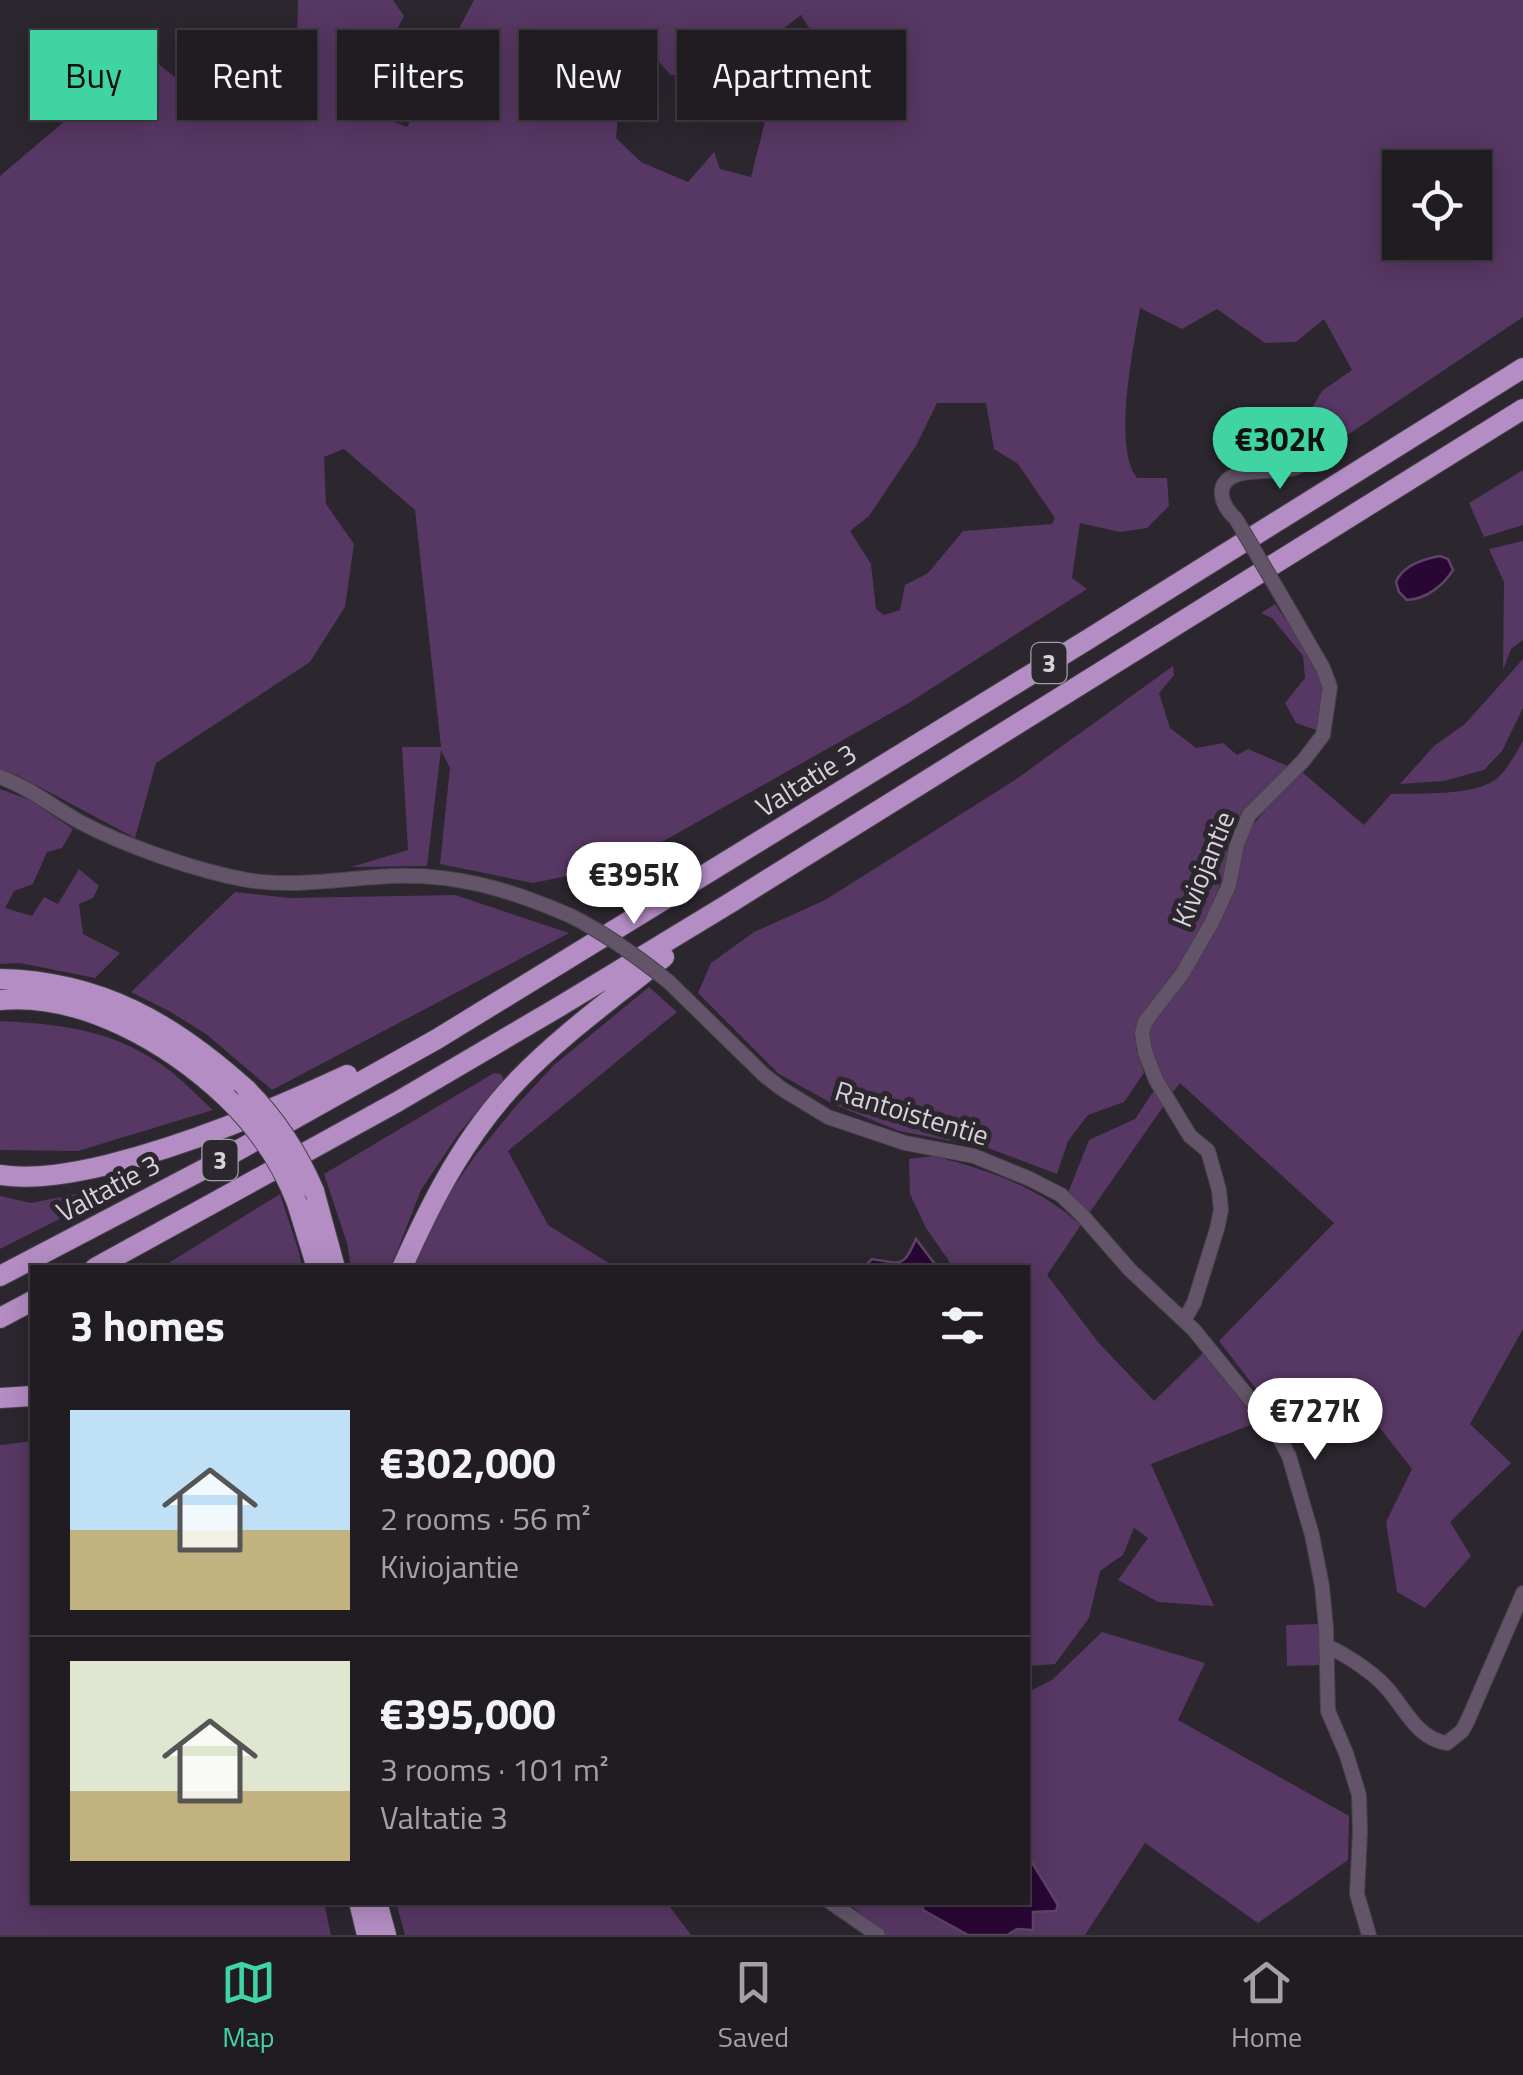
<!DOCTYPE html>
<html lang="en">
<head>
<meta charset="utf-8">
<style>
	:root { --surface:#211c22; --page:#29252a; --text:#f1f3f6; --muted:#a2a1a5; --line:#3e3a40; --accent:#3fd4a2 }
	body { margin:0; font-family:"Titillium Web",sans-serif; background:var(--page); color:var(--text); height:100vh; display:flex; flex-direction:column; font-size:38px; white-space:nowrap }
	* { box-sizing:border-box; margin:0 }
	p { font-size:32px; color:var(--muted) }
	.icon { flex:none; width:55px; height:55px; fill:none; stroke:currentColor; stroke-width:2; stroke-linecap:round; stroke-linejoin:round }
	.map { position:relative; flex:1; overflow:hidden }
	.sheet { position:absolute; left:30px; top:1265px; width:1000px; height:640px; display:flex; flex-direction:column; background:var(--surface); border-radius:0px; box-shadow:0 5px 25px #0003,0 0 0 2px var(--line) }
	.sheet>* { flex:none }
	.guide { position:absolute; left:30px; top:30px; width:1000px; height:90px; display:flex; gap:20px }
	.fabs { position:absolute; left:1382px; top:150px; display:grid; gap:20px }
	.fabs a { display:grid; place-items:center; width:110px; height:110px; border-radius:0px; background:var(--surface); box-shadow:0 5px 25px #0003,0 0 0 2px var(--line); font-size:50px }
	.price { position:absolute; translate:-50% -85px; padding:0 22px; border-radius:35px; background:#fff; color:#222; font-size:32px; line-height:65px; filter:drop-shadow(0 2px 5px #0008) }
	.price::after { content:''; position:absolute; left:50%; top:60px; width:30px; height:22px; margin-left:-15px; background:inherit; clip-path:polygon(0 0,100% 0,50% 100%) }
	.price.on { background:var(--accent); color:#111 }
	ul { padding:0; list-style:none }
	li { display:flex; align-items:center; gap:30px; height:250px; padding:0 40px }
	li+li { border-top:2px solid var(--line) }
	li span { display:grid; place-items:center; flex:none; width:280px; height:200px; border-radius:0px; color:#555 }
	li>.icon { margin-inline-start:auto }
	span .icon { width:120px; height:120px; fill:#fffc; stroke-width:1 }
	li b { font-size:42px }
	h2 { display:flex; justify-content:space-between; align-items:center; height:120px; padding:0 40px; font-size:42px }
	.chip { padding:0 35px; border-radius:0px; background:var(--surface); box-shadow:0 5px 25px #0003,0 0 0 2px var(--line); font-size:35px; line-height:90px }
	.chip.on { background:var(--accent); color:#111 }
	.tab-bar { display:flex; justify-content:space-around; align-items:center; height:140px; border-top:2px solid var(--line); background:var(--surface); font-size:28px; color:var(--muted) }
	.tab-bar a { display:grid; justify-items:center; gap:5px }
	.tab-bar .on { color:var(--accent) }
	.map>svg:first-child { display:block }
</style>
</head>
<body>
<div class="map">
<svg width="1523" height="1935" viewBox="0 0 1523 1935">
	<rect width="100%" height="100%" fill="#2c262e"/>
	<path fill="#573763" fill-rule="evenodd" d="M298,0H393L404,16L362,97L387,119L407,127L474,0H1523V317L1352,432L1299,458L1242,464L1243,449L1298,431L1322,391L1352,370L1324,319L1296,342L1265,343L1217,309L1182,329L1140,308C1134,346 1112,447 1137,478H1167L1169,506L1147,528L1120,532L1080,523L1072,578L1087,589L907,704L621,865L533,883L440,864L450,768L441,750L427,866L351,867L408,850L402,747H441L415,510L344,449L324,457L326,504L354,544L345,607L310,662L156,763L135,838L17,775L0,771V176L145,53L182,83L297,42ZM801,15L830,61L826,68L803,62L775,82L751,177L720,169L714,152L688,182L641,162L616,138L619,104L650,91L641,78L654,57L671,75L709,77L728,96L758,48ZM1400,168H1475V242H1400ZM937,403H986L994,449L1018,464L1055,518L1052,524L963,531L928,573L905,585L900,610L884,615L876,609L871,564L850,531L869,516L916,446Z
		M1523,470V525L1484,537L1469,503Z
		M1523,541V640L1511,649L1503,670L1504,582L1489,549Z
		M1275,604L1314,661L1323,686L1319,731L1296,723L1285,703L1305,678L1303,656L1272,618L1261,613Z
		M1523,659V708L1502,751L1484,770L1444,781L1400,784L1434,746L1465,724Z
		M1173,666L1174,675L1159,693L1170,728L1196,748L1223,743L1237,755L1248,749L1290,767L1241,813L1225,871L1211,908L1191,948L1137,1021L1136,1049L1144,1073L1124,1102L1088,1115L1068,1141L1057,1174L988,1148L899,1131L833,1104L779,1074L698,993L711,963L754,932L825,900L1015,780Z
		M1523,741V1329L1470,1424L1511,1463L1450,1522L1471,1556L1425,1608L1397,1592L1386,1522L1412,1469L1366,1410L1286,1435L1276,1415L1219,1341L1334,1223L1180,1083L1170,1096L1156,1066L1147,1036L1153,1020L1237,866L1249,830L1269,805L1302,772L1364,825L1391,794C1419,793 1472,796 1495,780C1507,771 1516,753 1523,741Z
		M0,789L30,800L73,829L62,848L47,852L33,884L14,891L5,908L32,916L44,897L58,904L79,869L99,886L93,898L79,904L83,934L120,953L95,978L20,963L0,964Z
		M235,892L289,898L455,895L569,933L272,1090L206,1034L169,1011L131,992Z
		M649,987L677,1012L508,1151L548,1225L615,1267L411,1268L445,1199L475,1156L515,1107L554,1065Z
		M0,1021C56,1024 104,1028 153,1059C175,1072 194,1093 213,1110L78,1151L0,1150Z
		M494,1073L501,1074L504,1080L459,1133L421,1190L391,1267H351L347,1243L324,1174Z
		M1155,1089L1165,1104L1090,1212L1068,1193L1089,1140L1135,1119Z
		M934,1156C989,1170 1038,1187 1081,1225L1047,1275L1098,1342L1154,1401L1203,1353L1258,1422L1151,1464L1214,1606L1158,1602L1118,1580L1148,1538L1134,1528L1123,1555L1100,1571L1089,1618L1055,1664L1028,1666V1268L950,1267L949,1261L926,1228L910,1194L909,1159Z
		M131,1183L0,1249V1196L31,1203Z
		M280,1194L299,1252L302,1267H151L167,1264Z
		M32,1441V1902L324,1903L331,1935H0V1445Z
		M1319,1624L1320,1665L1287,1666L1286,1625Z
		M1102,1632L1205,1663L1178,1720L1349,1816L1348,1860L1258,1923L1145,1843L1085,1935H1007L1017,1929L1032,1912L1056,1911L1058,1905L1028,1856V1692L1052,1680Z
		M396,1903H667L691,1935H405Z
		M849,1903H922L923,1910L968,1935H885Z"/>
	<path fill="#290634" stroke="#5d4365" stroke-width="2.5" d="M1440,556L1448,559L1453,570C1443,586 1426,599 1407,600L1399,592L1396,582C1403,565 1423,559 1440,556Z
		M916,1239L937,1267H869L868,1263L872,1259C902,1264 903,1268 916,1239Z
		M1028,1856L1058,1905L1056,1911L1033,1912V1930L1017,1929L1007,1935H968L923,1910L922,1903L1028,1902Z"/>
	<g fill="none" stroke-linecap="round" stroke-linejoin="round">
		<defs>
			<path id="minor" d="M1236,519C1221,505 1212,482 1239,474C1255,470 1274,472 1290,469C1298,468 1305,463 1313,459
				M0,777C30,788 53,807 80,822C125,846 197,871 247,880C295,888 344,878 393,876C459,874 511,890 571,916
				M669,982L764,1075L782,1089L828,1117L905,1143L974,1156L1030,1179L1061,1195L1082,1215L1130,1270L1194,1330L1275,1430L1289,1456L1312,1535L1322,1586L1326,1628L1328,1711L1346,1753L1359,1795L1360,1832L1357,1894L1369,1935
				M1184,1320L1194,1303L1217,1229L1221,1210L1219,1190L1208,1151L1190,1136L1156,1080L1145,1052L1142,1033L1145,1022L1182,974L1211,924L1229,885L1237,844L1249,815L1303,761L1323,735L1330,687L1323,668L1286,604
				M1326,1646C1344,1653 1372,1672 1385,1686C1404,1706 1416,1739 1447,1743L1462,1731L1467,1722L1523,1593
				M830,1902L878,1935"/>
			<path id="highway" d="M0,979C101,981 174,1024 247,1090
				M0,1000C82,992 170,1044 227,1098
				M0,1175C36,1180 73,1173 107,1165C191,1144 269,1111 347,1075
				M314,1191L335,1268
				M297,1203L317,1268
				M95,1268L397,1102L562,1005L730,903L1523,409
				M402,1268C432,1200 466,1134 518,1080C562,1034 615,997 664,957
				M0,1276L210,1166L437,1039L1087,640L1523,368
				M0,1318L32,1301
				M0,1398L32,1396
				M359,1902L367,1935
				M377,1902L386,1935"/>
		</defs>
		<use href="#minor" stroke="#474249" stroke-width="16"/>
		<use href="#highway" stroke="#474249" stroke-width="22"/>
		<use href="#minor" stroke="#63546a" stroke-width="14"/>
		<use href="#highway" stroke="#b48dc4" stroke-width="20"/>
		<defs>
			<path id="minor-bridge" d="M1236,519L1286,604
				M571,916C607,934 638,957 669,982"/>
			<path id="highway-bridge" d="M247,1090C276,1120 298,1153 314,1191
				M227,1098C258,1128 282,1163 297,1203"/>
		</defs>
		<use href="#minor-bridge" stroke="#474249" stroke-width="16" stroke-linecap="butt"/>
		<use href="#highway-bridge" stroke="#474249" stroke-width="22" stroke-linecap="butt"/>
		<use href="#minor-bridge" stroke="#63546a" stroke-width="14"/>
		<use href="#highway-bridge" stroke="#b48dc4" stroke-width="20"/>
	</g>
	<g text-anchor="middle" stroke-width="10" stroke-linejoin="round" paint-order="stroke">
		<g fill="#2c262e" stroke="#a39ea4" stroke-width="2.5">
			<rect x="1031.5" y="643" width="35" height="40" rx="8"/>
			<rect x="202.5" y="1140" width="35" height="40" rx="8"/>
		</g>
		<g font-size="25" font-weight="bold" fill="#d6d2d7">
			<text x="1049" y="672">3</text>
			<text x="220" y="1169">3</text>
		</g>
		<g font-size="28" fill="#d6d2d7" stroke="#2c262e">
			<text transform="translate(806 780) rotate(-32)" y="10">Valtatie 3</text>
			<text transform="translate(1203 869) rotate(-68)" y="10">Kiviojantie</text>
			<text transform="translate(912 1113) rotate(17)" y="10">Rantoistentie</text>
			<text transform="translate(108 1188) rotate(-28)" y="10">Valtatie 3</text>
		</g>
	</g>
</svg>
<div class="fabs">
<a><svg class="icon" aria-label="locate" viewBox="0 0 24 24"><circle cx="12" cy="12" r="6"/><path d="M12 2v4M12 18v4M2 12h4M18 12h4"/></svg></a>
</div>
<b class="price on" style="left:1280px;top:492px">€302K</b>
<b class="price" style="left:634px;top:927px">€395K</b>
<b class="price" style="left:1315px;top:1463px">€727K</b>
<div class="guide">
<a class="chip on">Buy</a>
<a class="chip">Rent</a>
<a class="chip">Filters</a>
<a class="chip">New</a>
<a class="chip">Apartment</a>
</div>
<section class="sheet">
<h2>3 homes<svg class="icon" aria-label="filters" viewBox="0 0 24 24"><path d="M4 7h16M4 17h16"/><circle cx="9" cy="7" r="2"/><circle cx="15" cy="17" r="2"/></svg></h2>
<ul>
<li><span style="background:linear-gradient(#bfe0f5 60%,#c2b280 0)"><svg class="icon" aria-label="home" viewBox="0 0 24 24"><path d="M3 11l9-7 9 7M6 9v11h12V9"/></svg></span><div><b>€302,000</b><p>2 rooms · 56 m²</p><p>Kiviojantie</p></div></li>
<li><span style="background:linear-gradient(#dfe7d0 65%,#c2b280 0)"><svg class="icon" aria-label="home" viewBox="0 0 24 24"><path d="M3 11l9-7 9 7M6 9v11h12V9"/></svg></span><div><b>€395,000</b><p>3 rooms · 101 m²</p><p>Valtatie 3</p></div></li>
</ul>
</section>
</div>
<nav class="tab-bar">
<a class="on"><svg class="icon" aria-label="map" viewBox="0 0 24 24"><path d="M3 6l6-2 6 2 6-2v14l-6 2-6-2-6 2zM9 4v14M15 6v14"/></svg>Map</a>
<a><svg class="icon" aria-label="saved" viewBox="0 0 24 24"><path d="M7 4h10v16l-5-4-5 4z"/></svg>Saved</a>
<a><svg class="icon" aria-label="home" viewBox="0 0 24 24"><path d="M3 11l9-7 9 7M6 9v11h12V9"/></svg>Home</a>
</nav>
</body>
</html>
